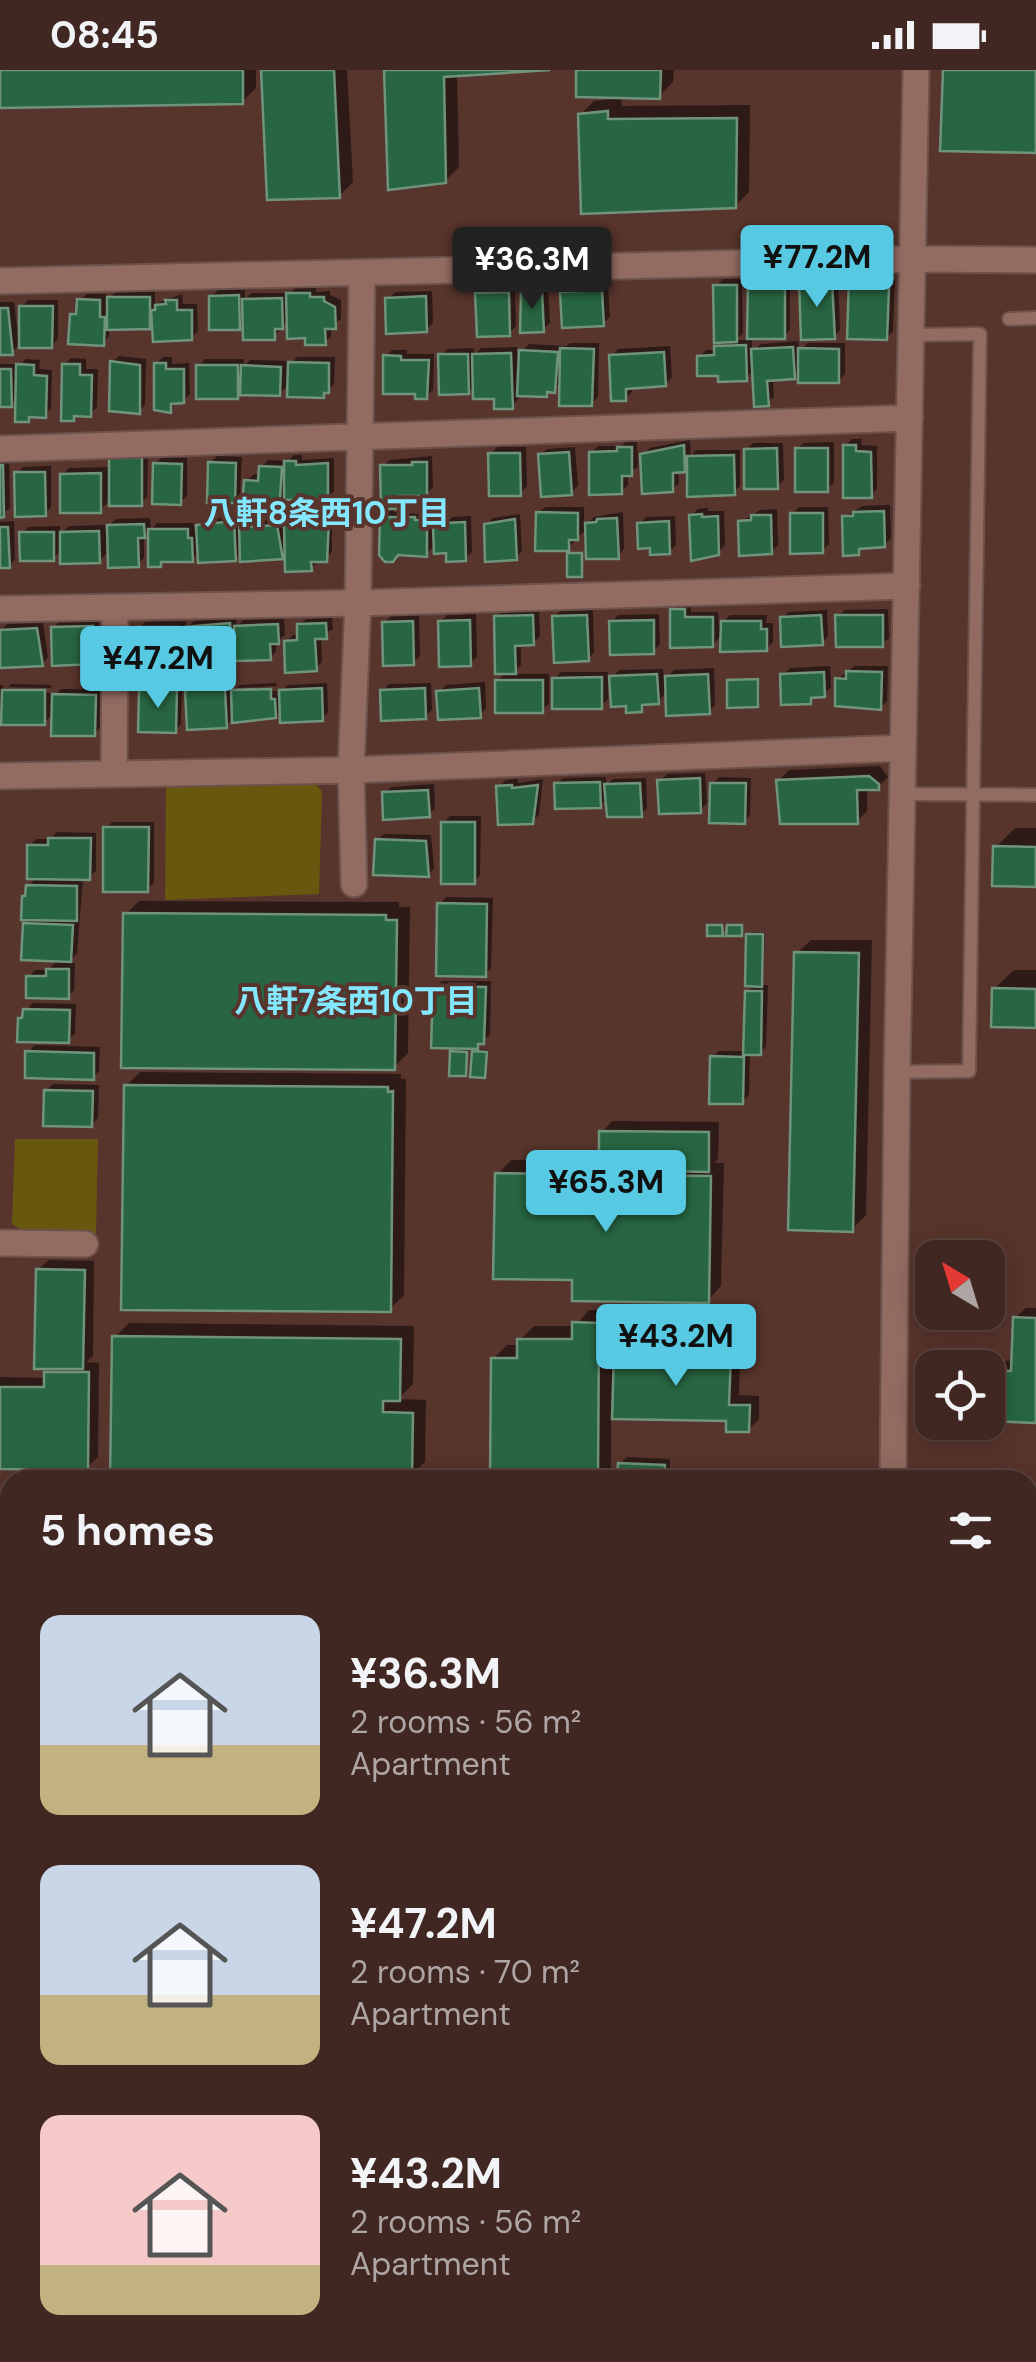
<!DOCTYPE html>
<html lang="en">
<head>
<meta charset="utf-8">
<style>
	:root { --surface:#412721; --page:#482f2a; --text:#f1f3f6; --muted:#aea5a5; --line:#5a443f; --accent:#57c9e2 }
	body { margin:0; font-family:"DM Sans","Noto Sans JP",sans-serif; background:var(--page); color:var(--text); height:100vh; display:flex; flex-direction:column; font-size:38px; white-space:nowrap }
	* { box-sizing:border-box; margin:0 }
	p { font-size:32px; color:var(--muted) }
	.icon { flex:none; width:55px; height:55px; fill:none; stroke:currentColor; stroke-width:2; stroke-linecap:round; stroke-linejoin:round }
	.map { position:relative; flex:1; overflow:hidden }
	.panel { position:absolute; left:0px; top:1400px; width:1038px; height:892px; display:flex; flex-direction:column; background:var(--surface); border-radius:30px 30px 0 0; box-shadow:0 5px 25px #0003,0 0 0 2px var(--line) }
	.panel>* { flex:none }
	.needle { width:65px; rotate:322deg }
	.fabs { position:absolute; left:915px; top:1170px; display:grid; gap:20px }
	.fabs a { display:grid; place-items:center; width:90px; height:90px; border-radius:20px; background:var(--surface); box-shadow:0 5px 25px #0003,0 0 0 2px var(--line); font-size:50px }
	.price { position:absolute; translate:-50% -85px; padding:0 22px; border-radius:10px; background:var(--accent); color:#111; font-size:32px; line-height:65px; filter:drop-shadow(0 2px 5px #0008) }
	.price::after { content:''; position:absolute; left:50%; top:60px; width:30px; height:22px; margin-left:-15px; background:inherit; clip-path:polygon(0 0,100% 0,50% 100%) }
	.price.on { background:#222; color:#fff }
	ul { padding:0; list-style:none }
	li { display:flex; align-items:center; gap:30px; height:250px; padding:0 40px }
	li span { display:grid; place-items:center; flex:none; width:280px; height:200px; border-radius:20px; color:#555 }
	li>.icon { margin-inline-start:auto }
	span .icon { width:120px; height:120px; fill:#fffc; stroke-width:1 }
	li b { font-size:42px }
	h2 { display:flex; justify-content:space-between; align-items:center; height:120px; padding:0 40px; font-size:42px }
	.status { display:flex; justify-content:space-between; align-items:center; height:70px; padding:0 50px; background:var(--surface); direction:ltr }
	.status svg { height:28px; fill:currentColor }
	.map>svg:first-child { display:block }
</style>
</head>
<body>
<div class="status"><b>08:45</b><svg viewBox="0 0 49 12"><path d="M0 12V9h3v3zM5 12V6h3v6zM10 12V3h3v9zM15 12V0h3v12zM26 1h20v11H26zM47 4h2v5h-2z"/></svg></div>
<div class="map">
<svg width="1036" height="2292" viewBox="0 0 1036 2292">
	<rect width="100%" height="100%" fill="#57342c"/>
	<path fill="#68570f" d="M315,713L322,722L319,824L165,830L166,717Z
		M15,1069H98L96,1164L23,1161L12,1154Z"/>
	<path fill="#0007" d="M0,0H256V18L242,32L0,36Z
		M264,0H347L353,112L339,126Z
		M386,0H511L457,3L459,97L445,111Z
		M579,0H674L673,12L659,26H621L622,36L750,35L749,122L735,136L580,45L594,31L612,29V26Z
		M858,203L888,204L895,210L893,261L886,268L852,209Z
		M838,204L840,260L833,267L801,212L808,205Z
		M757,205H790V260L784,267L752,266V282L761,274L798,271L800,280L808,273H845V304L838,311L801,300L794,307L773,308L774,327L767,333L755,299L746,308L720,304L700,287L706,280H716L723,270L716,216L723,209H742L743,263L736,270H750V212Z
		M548,215L550,253L543,259L524,223L530,216Z
		M608,215L610,247L603,253L563,223L570,216Z
		M515,216L516,256L509,263L478,224L485,217Z
		M316,217V222L330,221V225L341,230V249L331,256V266L325,272L307,266L289,249L274,267L245,251L239,257L211,227L218,220H245V230L251,223H290L295,218Z
		M116,221H155V234L182,224L183,234H197L198,261L191,268L154,252L149,257L110,258L109,266L103,273L72,245L86,224H106V232Z
		M432,221L433,253L426,260L388,229L395,222Z
		M28,230H58V269L51,276H18L12,282L0,283V232H14L18,266H22V237Z
		M570,273H599L598,327L591,334L562,312L546,325L518,323V329L512,336L475,315L468,322L441,285L448,279L474,278V285L481,278L517,277V286L529,274L566,276Z
		M670,276L672,307L665,314L632,316V322L625,328L612,286L618,279Z
		M392,280H407V284H434L433,320L426,326L386,286Z
		M119,286L146,289L145,335L139,341L112,292Z
		M163,287H172V294L189,293L190,324L183,331H177L170,340L156,294Z
		M297,287H335L334,314L323,325L290,313L279,324L241,322L237,327L199,296L205,289H244V296L250,290L287,291V297Z
		M71,288L86,289V299H98L97,337L90,344H77L73,349L64,295Z
		M26,289L40,290L39,299L52,300L51,338L45,345H33L28,350L18,328L11,335H0V294H21Z
		M852,369H862L861,375L877,376V419L870,426L845,376Z
		M690,370L691,386L696,380H740V416L733,423L689,399L678,400L679,413L672,420L643,385L650,378Z
		M626,371L637,372L638,397L628,403V415L621,422L591,383L598,376H622Z
		M834,372V413L827,419L797,379L804,373Z
		M753,373H783L784,410L777,416L746,380Z
		M497,377H526L527,416L520,423L491,384Z
		M575,377L578,416L571,422L541,385L547,379Z
		M118,381H148L147,427L141,433L111,429L100,440L62,405L69,398L111,397Z
		M294,385H302V390L334,388V421L327,428H285L284,434L278,441L247,411L254,404L261,405V397L268,390L288,391Z
		M217,386L242,387L240,424L234,431L210,393Z
		M432,386L433,417L426,424H404V430L393,442L433,445V462L453,447L471,446L472,482L465,489L436,474L426,484L382,448L394,437L383,396L390,390Z
		M162,387L187,388V426L180,432L156,394Z
		M0,389H9L10,438L0,445Z
		M51,396V437L45,444L17,403L23,397Z
		M890,435L891,468L884,475L865,476L858,483L845,447L862,436Z
		M545,437H584V458L594,447L623,442L624,479L618,486L588,457L568,478L538,443Z
		M799,437H828L829,474L822,481L793,444Z
		M708,438V441H724L725,475L718,482L691,446L698,439Z
		M777,439L778,475L771,482L741,452L760,440Z
		M520,444L522,481L516,488L486,455L493,448Z
		M240,445V459L248,451L284,449L285,457L290,452V456L335,452L332,457V482L311,498L287,482L282,487L242,481L235,488L200,481L192,489H165L160,494L150,459L144,466V488L138,494L110,480L99,491L62,479L53,488L22,463L28,457L60,456V465L69,456L105,455V460L116,449L150,448L151,460L157,453H194V461L206,450Z
		M335,445V447L291,451L293,449Z
		M675,446L676,475L669,482L640,454L646,447Z
		M14,451L15,489L9,496H0V452Z
		M679,533H691V542H718L719,556L730,545H767L766,553H773V572L766,579L723,564L712,575L672,540Z
		M539,539L540,566L533,573H521V595L512,604H549V634L542,640L497,611L507,602L496,547L503,541Z
		M593,539L594,582L588,589L555,547L561,540Z
		M888,539L889,568L882,574L838,546L845,540Z
		M827,540L828,566L822,573L782,548L789,542Z
		M476,544L477,587L470,593L440,552L447,545Z
		M659,544L660,574L653,581L612,552L618,545Z
		M419,545L420,586L413,593L384,553L391,546Z
		M236,548L237,557L243,550L284,549L285,565L276,572V581L270,588L237,580L232,586L209,587L203,597L189,579L179,589L139,558L145,552L186,551V559L194,551Z
		M332,548L333,559L321,566L322,592L316,598L286,572L293,565H300L299,555L306,549Z
		M99,550L100,585L93,592L53,558L60,551Z
		M43,553L48,587L42,594L0,583V561L7,554Z
		M830,596L831,618L810,631L783,605L790,598Z
		M855,596H888L887,631L880,638L838,609Z
		M714,598L715,635L709,642L668,621L657,632H649L641,640L628,633L612,613H608V629L601,636L553,610L561,602H608V612L619,600L663,599L664,610L674,600Z
		M759,608L760,632L757,634L729,612Z
		M231,612V623L237,618V623L277,621V626L288,615L327,613L328,642L322,648L282,639L275,646H235L226,655L188,621L195,614Z
		M485,612L486,638L480,645L439,622L446,615Z
		M276,613L277,616L237,618L240,615Z
		M431,613L432,640L425,646L383,621L389,614Z
		M11,614L51,615V618L8,617Z
		M148,614H182L181,654L175,660L142,621Z
		M0,615H3V621L7,618V622L51,623V629L61,619H102L101,657L94,664L54,642L44,653L4,641L0,645Z
		M880,696L888,707L878,717H867V741L857,751L778,711L789,700Z
		M705,703L707,733L700,740L660,711L667,704Z
		M606,707V715L613,709L646,708L647,738L640,745L608,728L600,735L557,714L563,708Z
		M719,707L751,708L750,745L744,751L713,714Z
		M518,709V713L543,709L539,745L532,751L499,717L506,710Z
		M434,714L435,738L428,745L384,724L391,717Z
		M450,746H481L480,805L474,812L443,753Z
		M112,752H154V813L147,819L106,758Z
		M1015,758H1036V814L996,777Z
		M57,762L96,763V801L89,807H83L77,883L67,893H75L74,920L68,927L29,907L35,900H48L59,889L25,854L31,848L28,816L37,807L30,776L36,769H50Z
		M384,764L431,765L434,798L428,805L377,770Z
		M446,827L493,828L491,898L485,904L440,834Z
		M139,831L399,832V837H410L408,983L394,997L125,845Z
		M752,862H765L763,912L760,915H768L766,976L760,983L750,982L749,1025L742,1032L712,987L719,981H746L747,922L755,914L749,865Z
		M811,870H872L866,1145L852,1159L797,883Z
		M1014,900H1036V956L994,919Z
		M442,911H491L490,965L477,976H469L465,1004L452,982L458,976L435,917Z
		M32,933L76,934L75,964L68,970L20,950Z
		M35,975L100,977L99,1001L93,1007L28,982Z
		M477,979L489,980L484,1005L475,982Z
		M140,1002L401,1004V1009H406L404,1225L390,1239L126,1016Z
		M53,1014L99,1015L98,1048L91,1055L46,1021Z
		M612,1051L719,1052L718,1089L714,1093H724L721,1216L708,1230L575,1208L498,1104L511,1090L601,1091L602,1062Z
		M49,1190L94,1191L93,1286L86,1292L99,1293L98,1387L87,1397L0,1396V1307L47,1308L53,1296L38,1200Z
		M1026,1238H1036V1350L988,1349V1298H940L949,1289L1014,1291L1015,1248Z
		M589,1240H612V1287L627,1272H647L650,1264L684,1266V1273L740,1274L739,1325L759,1326V1349L748,1360L729,1349L611,1346V1410H492L493,1289L507,1275H520V1270L534,1256H575Z
		M129,1253L414,1256L413,1314L398,1329L426,1330L425,1392L411,1405H392V1410H113L115,1267Z
		M627,1387L670,1389V1410H620V1394Z
		M1028,1424H1036V1526H1028Z
		M0,1560H10V1700H0Z
		M1028,1573H1036V1676L1028,1675Z
		M0,1837H10V1890H0Z
		M1028,1851H1036V2044H1028Z
		M3,1913H10V1953H0V1916Z
		M5,1990L10,1991V2101L0,2105V1996Z
		M1028,2050H1032L1031,2058L1036,2054V2090H1029L1028,2097Z
		M0,2153L10,2154V2201H0Z
		M0,2216H10V2252H0Z
		M1028,2223L1036,2224V2273L1028,2280Z
		M717,2285L757,2286V2292H710Z
		M811,2290L860,2291V2292H809Z"/>
	<path fill="#286642" stroke="#70937b" stroke-width="2.5" d="M0,0H243V34L0,38Z
		M261,0H334L340,128L267,130Z
		M384,0H550L444,7L446,113L388,120Z
		M576,0H661L660,29L576,27Z
		M943,0H1036V83L940,81Z
		M608,41V49L737,48L736,138L581,144L578,44Z
		M849,208L881,209L889,218L887,270L847,269Z
		M832,210L835,269L801,270L799,211Z
		M748,211H785V269H747Z
		M713,215H737V272L714,273Z
		M542,220L544,262L520,263L521,222Z
		M602,220L604,256L562,258L560,222Z
		M509,222L510,266L477,267L475,223Z
		M286,223H310V227H324V231L335,237L336,259H325L326,275H305V268L287,269Z
		M239,225L240,260H209V226Z
		M426,226L427,262L386,264L385,228Z
		M107,227H150V259L107,260Z
		M282,228L283,259H275V270H243L242,229Z
		M77,229L100,230V247H105L104,276L68,274L70,244H76Z
		M165,230H177V240H192V270L153,272L151,240H155V235L166,234Z
		M19,236H53L52,278H19Z
		M0,238H8L13,285H0Z
		M746,275L747,311L718,312V306H697V286L714,285V276Z
		M793,277L795,309L767,311L769,336L754,337L751,279Z
		M560,278L594,279L592,336H559Z
		M798,278L839,279V313H798Z
		M519,280L558,282L555,323L547,322V327L517,326Z
		M664,282L666,316L626,319V331H611L609,285Z
		M511,283L513,339H494V329H473L472,284Z
		M438,284H468L469,324L439,325Z
		M383,285L401,286V290H429L427,329H415V324H383Z
		M110,291L140,295V344L109,341Z
		M288,292L329,293V323H324V328L287,327Z
		M154,293H166V299H184V333L171,334V343L154,340Z
		M16,294L34,295V305L47,306L46,348L29,347V352H15Z
		M62,294H80V305H92L91,347L74,346V351H61Z
		M196,295H238V329H196Z
		M241,295L281,297L280,326L240,325Z
		M0,299H11L12,337H0Z
		M684,375L685,402L673,403V422L642,424L640,384Z
		M843,375H856V381L871,382L872,428H843Z
		M617,377H632V406H622V424L589,425V382L617,381Z
		M777,378L778,419H744V379Z
		M795,378H828V422H795Z
		M569,382L572,425L541,427L538,384Z
		M488,383H520L521,426H489Z
		M734,385L735,425L687,427V386Z
		M109,387H142V436H109Z
		M284,391H296V395L328,393V430H284Z
		M208,392L236,393L235,433H207Z
		M412,392H427V426H399L398,439H381L380,395H412Z
		M153,393L182,394L181,435L152,434Z
		M0,395H3L4,447L0,448Z
		M259,396L282,397L279,444L255,442V438H242L244,410L258,411Z
		M14,402H45L46,446L15,447Z
		M101,403V443H60V404Z
		M884,441L885,477L859,479V485L843,486L842,446H853V442Z
		M536,442L578,443V470H569V481H535Z
		M790,443H823V483L790,484Z
		M702,444V447L718,446L719,485L691,491L689,445Z
		M751,445H771L772,484L739,486L738,451L751,450Z
		M380,447H415V450H427V487L398,485L393,492H385L379,485Z
		M617,448L619,489H586L585,453L596,452L597,449Z
		M515,449L517,490L485,492L484,454Z
		M329,450L327,492H311L312,501L285,502L284,455Z
		M234,451L236,491L198,493L196,455Z
		M669,451L670,484L650,485V478L638,479L637,453Z
		M465,452L466,491L446,492V483L434,484L433,458L444,457V453Z
		M144,454L145,468H138L139,497L108,498L107,455Z
		M277,455L283,489L240,492L239,457Z
		M0,457H8L10,498H0Z
		M148,459H188V468H192L193,492H161V497H148Z
		M99,461L100,493L60,494V462Z
		M19,462H54V491H20Z
		M567,483H582V507H567Z
		M670,539H685V547H713V577L670,578Z
		M533,545L534,575L515,576L516,604H495L494,546Z
		M587,545L589,591L554,593L552,546Z
		M821,545L823,575L781,577L780,547Z
		M835,545H883V577H836Z
		M470,550L471,596L439,597L438,551Z
		M654,550V584L610,585L609,551Z
		M413,551L414,595L383,596L382,552Z
		M721,551H761V559H767V581L720,582Z
		M230,553L233,588L203,590L204,600L188,601L185,557Z
		M326,553L327,569H315L317,601L285,603L284,571L297,570V554Z
		M278,554L279,574H270L271,590L235,591L234,556Z
		M93,556L94,594L52,596L51,557Z
		M136,557H180V591L137,592Z
		M37,558L43,596L0,598V560Z
		M846,601L882,602L881,640L835,636V608L846,609Z
		M824,602L825,627L811,628V634L781,635L780,604Z
		M657,604L659,634L642,635V642L626,643V636L611,637L609,606Z
		M708,604L710,644L666,646L665,606Z
		M602,607V639H552V608Z
		M758,609V637L727,638V610Z
		M495,610H543V643H495Z
		M225,618L227,658L187,660L185,620Z
		M322,618L323,651L280,653L279,620Z
		M425,618L426,649L381,651L380,620Z
		M479,618L481,648L438,650L436,621Z
		M271,619V629H275L276,648L232,653L231,620Z
		M2,620H45V655H1Z
		M139,620H177L176,663L138,662Z
		M52,624L96,625L95,666H51Z
		M869,706L879,714V720H857L858,754H780L776,710Z
		M700,708L701,743L659,744L657,710Z
		M600,712L601,738L555,739L554,713Z
		M640,713L642,747H607L604,714Z
		M710,713H746L745,754L709,753Z
		M512,715V718L538,715L533,754L498,755L496,716Z
		M428,720L430,747L383,750L382,722Z
		M441,752H475V814H441Z
		M103,757H149L148,822H103Z
		M48,768H91L90,810L27,809V775H48Z
		M375,769L426,771L429,807L373,805Z
		M993,776L1036,777V817L992,816Z
		M26,815L77,816V851L21,850L22,826H25Z
		M437,833L487,834L486,907L436,906Z
		M123,843L386,845V850H397L395,1000L121,998Z
		M23,853L73,855L71,892L21,890Z
		M707,855H722L723,866H707Z
		M727,855H742V866H726Z
		M746,864H763L762,917L745,916Z
		M794,882L859,883L853,1162L788,1160Z
		M46,899H69V929L26,928V906H46Z
		M433,916L486,917L484,974H478V979L431,978Z
		M992,918L1036,919V958L991,957Z
		M745,921H762L761,985H743Z
		M23,939L70,940L69,973L17,972L18,948H22Z
		M25,981L94,983V1010L25,1008Z
		M450,981L467,982L466,1006H449Z
		M472,981L487,982L485,1008L470,1007Z
		M710,986L744,987L743,1034H709Z
		M124,1015L388,1017V1022L393,1021L391,1242L121,1240Z
		M44,1020L93,1021L92,1057L43,1056Z
		M599,1061L709,1062V1102L599,1100Z
		M495,1103L711,1106L709,1233L572,1231V1210L493,1209Z
		M36,1199L85,1200L83,1299H34Z
		M1013,1247L1036,1248V1353L988,1351V1300L1011,1301Z
		M572,1252L599,1253L598,1410H490L491,1288H517V1269H572Z
		M112,1266L401,1269L400,1331H383V1342L413,1343L412,1408L110,1410Z
		M645,1266L683,1268L682,1279L644,1277Z
		M614,1281L731,1284L729,1335H750L749,1362H726V1351L612,1349Z
		M44,1302H89L88,1400L0,1399V1317H44Z
		M924,1320H932V1350H927Z
		M618,1393L665,1395L664,1410H617Z
		M1028,1434H1036V1478H1028Z
		M1036,1483V1528H1028V1484Z
		M0,1569L10,1570V1703H0Z
		M1028,1579H1036V1597H1028Z
		M1028,1600H1036V1678H1028Z
		M0,1850H10V1893H0Z
		M1028,1864L1036,1865V2046H1028Z
		M0,1926L10,1927V1956H0Z
		M0,2000H3V2010H10V2052H0Z
		M7,2056V2107H0V2057Z
		M1030,2056H1036V2092H1030Z
		M1028,2154L1036,2155V2204H1028Z
		M0,2158L10,2162V2203H0Z
		M0,2222H10V2254H0Z
		M1028,2233L1036,2234V2276L1028,2275Z
		M642,2282H692V2287H682V2292H651V2288H642Z
		M967,2282H1023V2289L1012,2288L1011,2292H970L971,2283Z"/>
	<g fill="none" stroke-linecap="round" stroke-linejoin="round">
		<defs>
			<path id="lane" d="M1009,249L1036,248
				M902,724L1036,725
				M897,1002L969,1001L980,264L911,265"/>
			<path id="street" d="M0,211L913,189L1036,190
				M0,379L910,348
				M0,539L358,533L907,516
				M114,702L115,537
				M0,706L351,700L903,678
				M354,814L351,700L358,533L362,203
				M0,1173L85,1174
				M893,1410L897,1002L916,0
				M0,1972L10,1973
				M0,2138H10
				M1028,2138H1036
				M151,2292V2282
				M780,2292V2282
				M941,2292V2282"/>
			<path id="secondary" d="M0,1788H10
				M1028,1813H1036"/>
		</defs>
		<use href="#lane" stroke="#6d524b" stroke-width="16"/>
		<use href="#street" stroke="#6d524b" stroke-width="29"/>
		<use href="#secondary" stroke="#6d524b" stroke-width="29"/>
		<use href="#lane" stroke="#926b61" stroke-width="12"/>
		<use href="#street" stroke="#926b61" stroke-width="25"/>
		<use href="#secondary" stroke="#b27c6e" stroke-width="25"/>
	</g>
	<g text-anchor="middle" stroke-width="8" stroke-linejoin="round" paint-order="stroke">
		<g font-size="32" font-weight="bold" fill="#82e7ff" stroke="#57342c">
			<text x="327" y="454">八軒8条西10丁目</text>
			<text x="356" y="942">八軒7条西10丁目</text>
		</g>
	</g>
</svg>
<div class="fabs">
<a><svg class="needle" viewBox="-14 -14 28 28"><path d="M0-13l5 13h-10z" fill="#e53935"/><path d="M0 13l5-13h-10z" fill="#aea5a5"/></svg></a>
<a><svg class="icon" aria-label="locate" viewBox="0 0 24 24"><circle cx="12" cy="12" r="6"/><path d="M12 2v4M12 18v4M2 12h4M18 12h4"/></svg></a>
</div>
<b class="price" style="left:817px;top:240px">¥77.2M</b>
<b class="price on" style="left:532px;top:242px">¥36.3M</b>
<b class="price" style="left:158px;top:641px">¥47.2M</b>
<b class="price" style="left:606px;top:1165px">¥65.3M</b>
<b class="price" style="left:676px;top:1319px">¥43.2M</b>
<section class="panel">
<h2>5 homes<svg class="icon" aria-label="filters" viewBox="0 0 24 24"><path d="M4 7h16M4 17h16"/><circle cx="9" cy="7" r="2"/><circle cx="15" cy="17" r="2"/></svg></h2>
<ul>
<li><span style="background:linear-gradient(#c9d6e8 65%,#c2b280 0)"><svg class="icon" aria-label="home" viewBox="0 0 24 24"><path d="M3 11l9-7 9 7M6 9v11h12V9"/></svg></span><div><b>¥36.3M</b><p>2 rooms · 56 m²</p><p>Apartment</p></div></li>
<li><span style="background:linear-gradient(#c9d6e8 65%,#c2b280 0)"><svg class="icon" aria-label="home" viewBox="0 0 24 24"><path d="M3 11l9-7 9 7M6 9v11h12V9"/></svg></span><div><b>¥47.2M</b><p>2 rooms · 70 m²</p><p>Apartment</p></div></li>
<li><span style="background:linear-gradient(#f6c9c9 75%,#c2b280 0)"><svg class="icon" aria-label="home" viewBox="0 0 24 24"><path d="M3 11l9-7 9 7M6 9v11h12V9"/></svg></span><div><b>¥43.2M</b><p>2 rooms · 56 m²</p><p>Apartment</p></div></li>
</ul>
</section>
</div>
</body>
</html>
